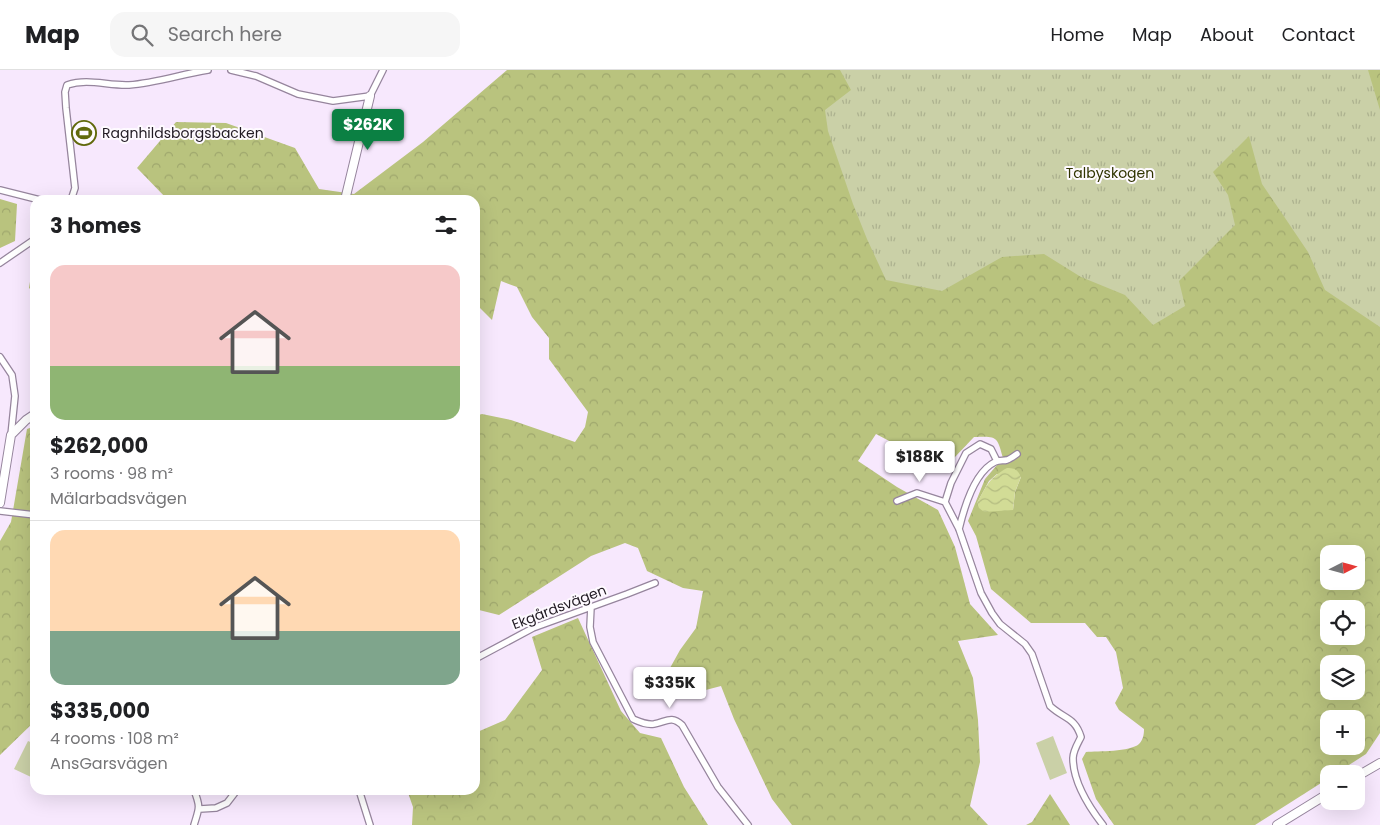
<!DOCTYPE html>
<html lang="en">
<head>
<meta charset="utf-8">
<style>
	:root { --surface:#fff; --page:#f6f6f6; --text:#202124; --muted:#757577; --line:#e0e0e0; --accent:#0b8043 }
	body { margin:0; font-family:Poppins,sans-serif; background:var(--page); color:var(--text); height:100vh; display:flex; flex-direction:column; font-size:19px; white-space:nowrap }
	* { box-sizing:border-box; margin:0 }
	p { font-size:16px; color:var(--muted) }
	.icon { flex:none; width:28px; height:28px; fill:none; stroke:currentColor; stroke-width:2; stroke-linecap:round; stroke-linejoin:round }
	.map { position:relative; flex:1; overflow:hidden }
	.sheet { position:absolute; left:30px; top:125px; width:450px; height:600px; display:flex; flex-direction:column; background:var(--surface); border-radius:15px; box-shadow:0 5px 20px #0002 }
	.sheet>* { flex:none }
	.needle { width:32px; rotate:84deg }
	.tools { position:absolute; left:1320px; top:475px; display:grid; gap:10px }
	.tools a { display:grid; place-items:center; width:45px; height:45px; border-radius:10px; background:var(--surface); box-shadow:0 5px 20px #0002; font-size:25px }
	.price { position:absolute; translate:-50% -42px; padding:0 11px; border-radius:5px; background:#fff; color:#222; font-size:16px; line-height:32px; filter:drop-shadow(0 1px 2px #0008) }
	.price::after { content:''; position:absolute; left:50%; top:30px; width:15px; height:11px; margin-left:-8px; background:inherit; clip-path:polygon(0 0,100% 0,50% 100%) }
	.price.selected { background:var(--accent); color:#fff }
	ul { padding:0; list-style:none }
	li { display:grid; align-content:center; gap:10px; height:265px; padding:0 20px }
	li+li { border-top:1px solid var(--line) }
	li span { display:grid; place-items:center; height:155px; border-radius:15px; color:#555 }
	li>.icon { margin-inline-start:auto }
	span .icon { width:90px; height:90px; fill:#fffc; stroke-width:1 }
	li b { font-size:21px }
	h2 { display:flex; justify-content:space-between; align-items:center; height:60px; padding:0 20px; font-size:21px }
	header { display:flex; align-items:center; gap:30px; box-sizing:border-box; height:70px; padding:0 25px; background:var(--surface); border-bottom:1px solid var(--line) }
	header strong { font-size:24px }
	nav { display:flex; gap:28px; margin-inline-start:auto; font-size:18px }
	.search { width:350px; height:45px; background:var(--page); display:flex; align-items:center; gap:12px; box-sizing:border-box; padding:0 18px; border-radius:15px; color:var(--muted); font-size:19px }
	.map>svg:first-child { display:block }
</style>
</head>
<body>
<header>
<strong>Map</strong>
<div class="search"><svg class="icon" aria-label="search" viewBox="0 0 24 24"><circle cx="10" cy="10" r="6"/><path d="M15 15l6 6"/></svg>Search here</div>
<nav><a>Home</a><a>Map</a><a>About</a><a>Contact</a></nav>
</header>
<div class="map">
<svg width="1380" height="755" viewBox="0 0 1380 755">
	<defs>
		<pattern id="forest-crowns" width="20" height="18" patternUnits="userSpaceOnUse" patternTransform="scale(1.25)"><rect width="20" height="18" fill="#b9c37e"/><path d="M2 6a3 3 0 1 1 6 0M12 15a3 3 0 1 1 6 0" fill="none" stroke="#9fa76d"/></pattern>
		<pattern id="park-tufts" width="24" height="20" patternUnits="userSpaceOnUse" patternTransform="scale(1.25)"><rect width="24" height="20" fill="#cad0a7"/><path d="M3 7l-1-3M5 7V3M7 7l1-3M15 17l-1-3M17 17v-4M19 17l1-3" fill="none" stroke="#adb28f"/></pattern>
		<pattern id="water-waves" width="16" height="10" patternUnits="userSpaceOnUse" patternTransform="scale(1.25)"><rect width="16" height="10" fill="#d2dc96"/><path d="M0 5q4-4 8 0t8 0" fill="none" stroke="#b4bc81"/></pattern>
	</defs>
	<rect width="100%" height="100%" fill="#f7e8fd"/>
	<path fill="url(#forest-crowns)" fill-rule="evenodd" d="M507,0H1380V663L1366,684L1335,704H1329V708L1255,755H1114L1096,729L1082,689L1086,682C1098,681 1130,682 1139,674C1143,670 1144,665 1144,659L1119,640L1115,633L1123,618L1116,582L1106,567H1097L1085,553H1031L991,519L976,466L968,451L985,409L1003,388C997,366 997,366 974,367L954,388L927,391L876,364L858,391L897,417L938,440L955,477L970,534L998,565L958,571L973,608L978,650L980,692L970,736L988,755H792L772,729L734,649L721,616L679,627L670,598L680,580L696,558L703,521L683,518L647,501L638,478L625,473L591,486L499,545L475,539V346L482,344L511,350L575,372L585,357L588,342L549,289V268L532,247L517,217L501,211L492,250L475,233V130H168L137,98L176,52L226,53L295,78L319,119L354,124L423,72ZM997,404L1021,407L1015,422L1013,440L977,433L989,411ZM1329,484H1356V511H1329ZM1329,539H1356V566H1329ZM1329,594H1356V621H1329ZM1329,649H1356V676H1329Z
		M0,129L17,134L15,171L0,178Z
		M35,180V223L29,218Z
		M35,356V651L0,685V471L11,452L27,359Z
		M578,548L621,641L640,663L661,668L684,717L708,755H412L413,737L407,720H475V663L505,650L542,600L532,567Z
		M1050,724L1070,755H1026L1032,752Z"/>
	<path fill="url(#park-tufts)" d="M840,0H1368L1380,40V257L1325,220L1308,182L1262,114L1249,66L1213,102L1228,125L1235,155L1179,211L1185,236L1153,255L1125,225L1081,207L1044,184L1002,187L942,221L886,210L867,169L853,134L828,61L825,40L851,20Z"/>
	<path fill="#cad0a7" d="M1053,666L1067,703L1050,710L1036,673Z
		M28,671L35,674V700L31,707L14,699Z"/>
	<path fill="url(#water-waves)" d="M1007,398C1015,398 1018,400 1021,407L1015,422L1013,440L984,442L979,438L977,433C987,415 989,408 1007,398Z"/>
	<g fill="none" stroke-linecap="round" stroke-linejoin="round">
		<defs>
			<path id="street" d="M231,0L256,6L298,24L333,31L370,26L383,0
				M0,120L40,130
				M71,130L75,118L66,38L65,22L67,15C88,8 108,16 129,15C156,13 182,4 208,0
				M0,193L35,169
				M0,287L12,305L15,326L11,365
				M997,391L991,379L980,374L966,383L951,413L945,432L959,459L981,523L992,543L1000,554L1025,574L1032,584L1050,636C1064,649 1075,647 1081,667C1078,673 1073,681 1073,688C1073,713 1089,737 1103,755
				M897,431L917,423L945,432
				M0,441L35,445
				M959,459C964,438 974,402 995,392C999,390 1003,391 1007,390C1010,389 1014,386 1017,384
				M591,537L590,557L593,572L633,649C640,652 646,655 654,654C666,652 671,645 682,655L718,717L748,755
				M475,589L533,558L627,524L655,513
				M359,720L370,755
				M200,739L216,738L227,733L237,720
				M194,755C199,738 201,738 194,720"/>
			<path id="secondary" d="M345,130L370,26
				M0,433L11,365L26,350L35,344
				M1356,707L1380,693
				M1277,755L1329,723"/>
		</defs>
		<use href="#street" stroke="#96859d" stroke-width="8"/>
		<use href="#secondary" stroke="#96859d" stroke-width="10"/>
		<use href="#street" stroke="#fff" stroke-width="5.5"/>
		<use href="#secondary" stroke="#fff" stroke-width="8"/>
	</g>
	<defs>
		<symbol id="stadium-ring" viewBox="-11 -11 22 22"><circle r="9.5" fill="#fefaff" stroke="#61690c" stroke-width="1.5"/><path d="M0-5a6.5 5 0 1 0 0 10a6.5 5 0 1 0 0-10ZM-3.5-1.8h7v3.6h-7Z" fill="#61690c"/></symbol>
	</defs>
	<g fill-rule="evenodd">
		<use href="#stadium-ring" x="70" y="49" width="28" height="28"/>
	</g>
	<g text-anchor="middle" stroke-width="4" stroke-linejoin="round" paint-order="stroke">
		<g font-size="14" fill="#211a23" stroke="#fefaff" text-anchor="start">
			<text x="102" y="68">Ragnhildsborgsbacken</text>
		</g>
		<g font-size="14" fill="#303400" stroke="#fefaff">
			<text x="1110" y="108">Talbyskogen</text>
		</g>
		<g font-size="14" fill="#211a23" stroke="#fefaff">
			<text transform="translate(559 537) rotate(-21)" y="5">Ekgårdsvägen</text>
		</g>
	</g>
</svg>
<div class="tools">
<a><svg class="needle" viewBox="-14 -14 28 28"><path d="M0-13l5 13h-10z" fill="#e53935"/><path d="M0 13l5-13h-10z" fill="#757577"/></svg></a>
<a><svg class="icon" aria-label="locate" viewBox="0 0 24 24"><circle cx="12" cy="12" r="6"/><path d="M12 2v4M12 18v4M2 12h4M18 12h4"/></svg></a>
<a><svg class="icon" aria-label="layers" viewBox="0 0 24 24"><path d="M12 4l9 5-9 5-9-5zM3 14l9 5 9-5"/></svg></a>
<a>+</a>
<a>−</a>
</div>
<b class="price selected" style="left:368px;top:81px">$262K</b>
<b class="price" style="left:920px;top:413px">$188K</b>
<b class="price" style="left:670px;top:639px">$335K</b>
<section class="sheet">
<h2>3 homes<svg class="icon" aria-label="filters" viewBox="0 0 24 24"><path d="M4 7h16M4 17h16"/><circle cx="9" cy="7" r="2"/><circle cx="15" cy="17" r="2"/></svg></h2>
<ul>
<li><span style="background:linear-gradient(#f6c9c9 65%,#8fb573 0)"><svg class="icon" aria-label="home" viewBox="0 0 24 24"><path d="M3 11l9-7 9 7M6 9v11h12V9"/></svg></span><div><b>$262,000</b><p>3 rooms · 98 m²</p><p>Mälarbadsvägen</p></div></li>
<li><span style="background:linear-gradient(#ffd9b3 65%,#7fa58c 0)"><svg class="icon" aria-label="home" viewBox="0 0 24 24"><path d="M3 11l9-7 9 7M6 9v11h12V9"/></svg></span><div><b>$335,000</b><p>4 rooms · 108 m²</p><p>AnsGarsvägen</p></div></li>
</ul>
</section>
</div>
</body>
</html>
